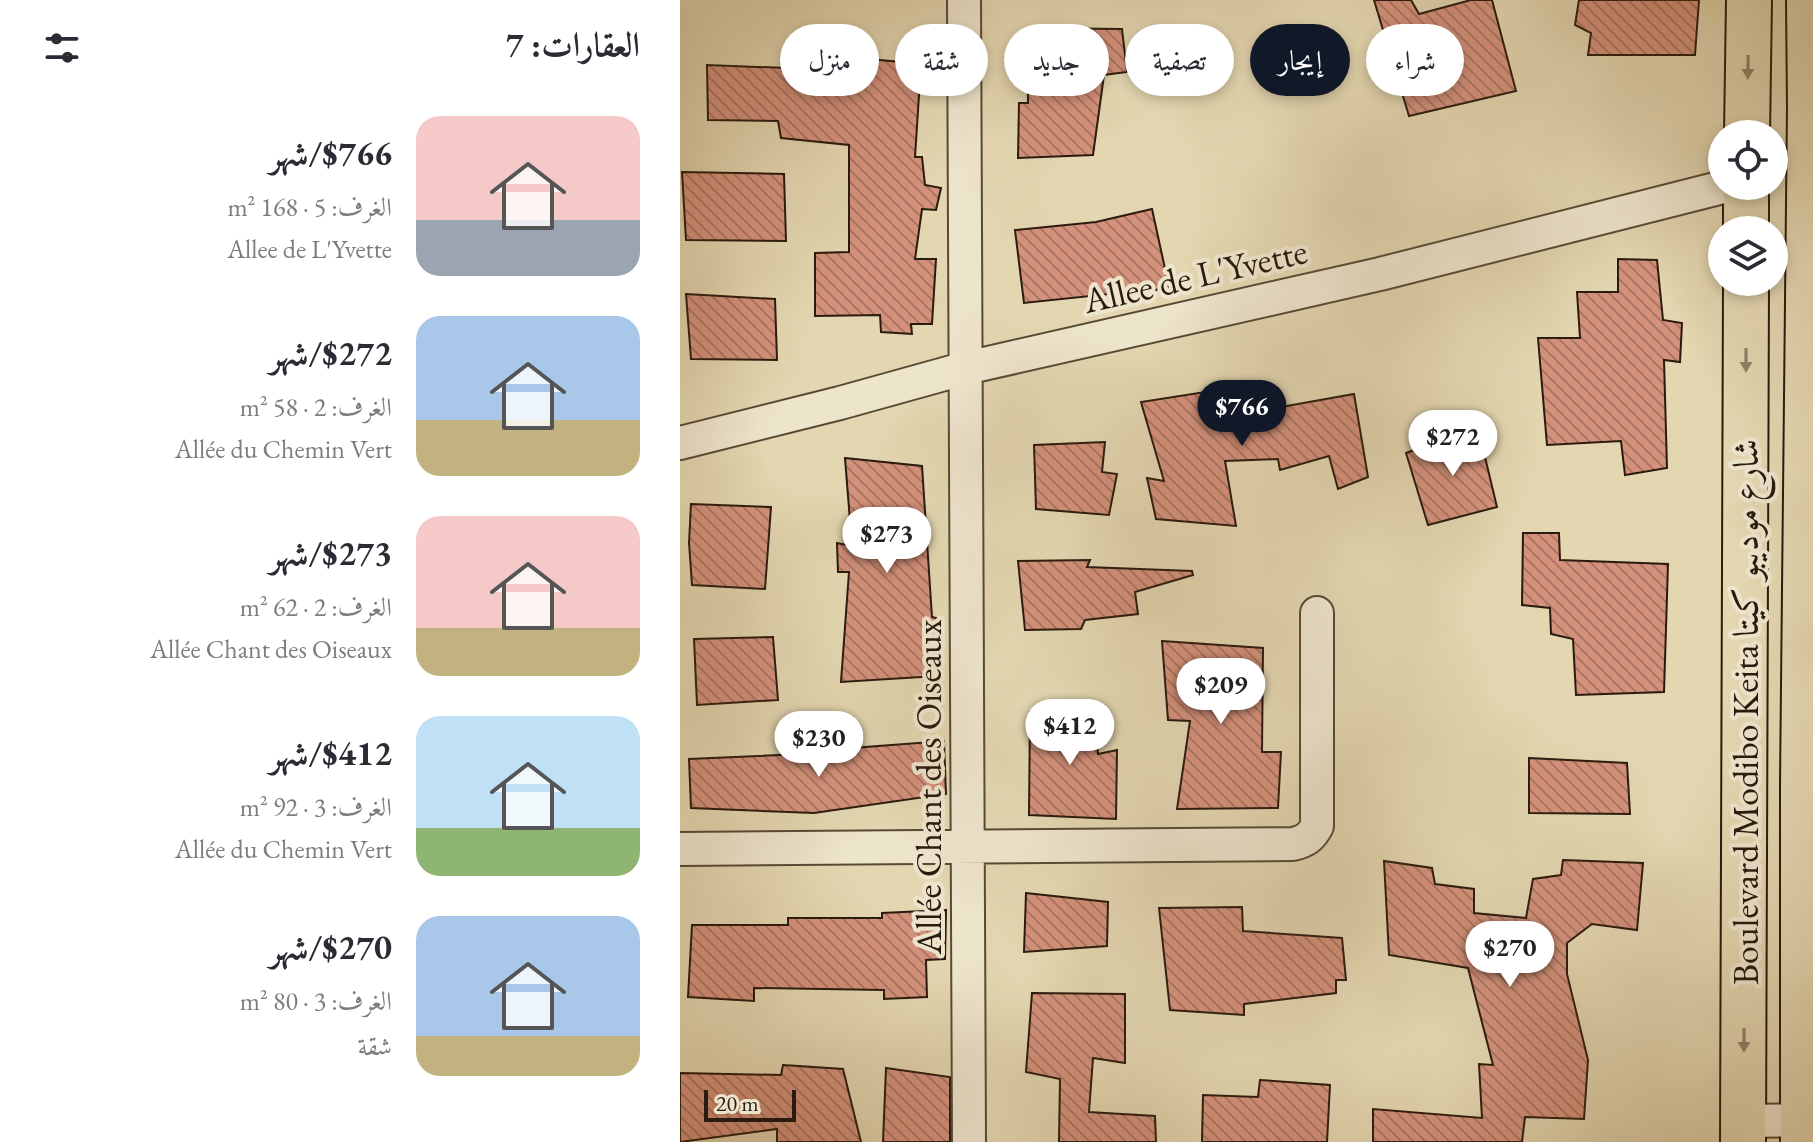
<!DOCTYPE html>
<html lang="ar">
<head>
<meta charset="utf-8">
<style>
	:root { --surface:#fff; --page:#f2f2f3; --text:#2b2b33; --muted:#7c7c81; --accent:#111827 }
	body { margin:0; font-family:"EB Garamond",Amiri,serif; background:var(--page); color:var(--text); direction:rtl; height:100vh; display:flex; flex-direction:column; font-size:30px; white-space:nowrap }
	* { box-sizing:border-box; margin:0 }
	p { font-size:26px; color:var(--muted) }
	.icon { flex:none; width:44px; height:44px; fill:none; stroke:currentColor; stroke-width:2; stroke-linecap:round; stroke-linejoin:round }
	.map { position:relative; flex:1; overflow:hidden; direction:ltr }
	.details { display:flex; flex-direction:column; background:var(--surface); width:680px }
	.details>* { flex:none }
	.hud { position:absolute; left:24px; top:24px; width:760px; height:72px; direction:rtl; display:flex; gap:16px }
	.controls { position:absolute; left:1028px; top:120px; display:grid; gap:16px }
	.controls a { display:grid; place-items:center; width:80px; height:80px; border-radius:50%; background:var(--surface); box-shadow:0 4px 12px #0003; font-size:40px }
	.scale { position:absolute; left:24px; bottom:20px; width:92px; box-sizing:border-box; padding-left:8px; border:4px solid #2a1b0e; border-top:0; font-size:22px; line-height:28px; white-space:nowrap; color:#2a1b0e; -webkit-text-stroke:6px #ede4cc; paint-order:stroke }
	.price { position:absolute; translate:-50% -68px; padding:0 18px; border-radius:28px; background:#fff; color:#222; font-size:26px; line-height:52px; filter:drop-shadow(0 2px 4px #0008) }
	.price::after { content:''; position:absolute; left:50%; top:48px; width:24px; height:18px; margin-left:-12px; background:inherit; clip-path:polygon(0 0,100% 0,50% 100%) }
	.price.current { background:var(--accent); color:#fff }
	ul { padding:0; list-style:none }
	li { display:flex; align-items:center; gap:24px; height:200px; padding:0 40px }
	li span { display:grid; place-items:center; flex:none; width:224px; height:160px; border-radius:24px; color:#555 }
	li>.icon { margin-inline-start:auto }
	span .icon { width:96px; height:96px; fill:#fffc; stroke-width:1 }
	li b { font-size:34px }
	h2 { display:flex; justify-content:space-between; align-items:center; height:96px; padding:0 40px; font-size:34px }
	.tag { padding:0 28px; border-radius:36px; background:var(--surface); box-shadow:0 4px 12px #0003; font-size:28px; line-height:72px }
	.tag.current { background:var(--accent); color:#fff }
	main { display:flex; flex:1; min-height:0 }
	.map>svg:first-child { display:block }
</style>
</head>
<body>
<main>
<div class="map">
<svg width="1133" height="1142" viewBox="0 0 1133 1142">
	<defs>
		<pattern id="building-back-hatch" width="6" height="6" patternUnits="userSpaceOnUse" patternTransform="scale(2)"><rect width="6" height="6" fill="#d4917b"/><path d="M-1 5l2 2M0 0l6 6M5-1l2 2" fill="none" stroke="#ac7663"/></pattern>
	</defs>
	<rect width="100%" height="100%" fill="#e3d6b0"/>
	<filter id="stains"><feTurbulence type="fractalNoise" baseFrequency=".0025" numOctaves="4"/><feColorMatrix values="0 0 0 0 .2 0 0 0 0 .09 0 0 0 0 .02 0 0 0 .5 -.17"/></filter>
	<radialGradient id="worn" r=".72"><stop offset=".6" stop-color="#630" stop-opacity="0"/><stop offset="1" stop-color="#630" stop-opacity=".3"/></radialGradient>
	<path fill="url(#building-back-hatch)" stroke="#2a1b0e" stroke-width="2" d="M694,0H731L739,14L791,0H812L836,91L729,116Z
		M899,0H1019L1015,55H908L911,33L895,25Z
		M347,28L442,29L447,72L424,75L413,155L338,158L339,103H348Z
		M158,56L241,64L235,157H242L245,185L261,188L256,210L242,209L235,259H256L252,324H231L232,334L201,332L200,315L135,316V253L169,252V145L101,138L98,121L28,120L27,65L158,70Z
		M2,172L104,174L106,241L6,240Z
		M472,209L489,287L430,300L429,294L344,303L335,230L416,222Z
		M938,259L977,260L983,320L1002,323L1000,362L984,360L987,468L945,475L941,441L867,445L858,338H900L897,292H938Z
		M6,294L95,299L97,360L11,359Z
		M544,389L556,415L674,394L688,477L658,489L649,456L600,470L598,459L545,461L556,526L476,519L467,478L484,481L461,402Z
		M798,428L817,507L748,525L726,453Z
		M425,442L422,472L437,474L429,515L356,509L354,445Z
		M165,458L242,466L252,617L256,618L257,676L161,682L169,572H158L157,543L172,546Z
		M11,504L91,507L85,589L12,585L9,543Z
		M843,533H879L880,560L988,564L984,692L896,695L893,639L871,634L870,608L842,605Z
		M410,560L407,567L512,571L513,575L455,592L458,614L405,620L401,629L345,630L338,561Z
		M93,637L98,700L17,705L14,639Z
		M482,641L583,648L582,752H601L598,808L497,809L510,721L488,720Z
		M414,707L418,754L437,750L436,819L349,815L350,712Z
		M264,741L266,794L134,813L11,808L9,759L147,753L146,750Z
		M849,758L947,763L950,814L849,813Z
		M883,860L963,863L957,930L912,924L887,943V974L908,1060L904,1119L845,1117L842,1142H693V1109L802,1118L799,1064L813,1065L788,968L709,955L704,861L752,868L755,884L794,889V913L846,918L853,879L881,875Z
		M346,893L428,902L427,946L344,952Z
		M562,907L563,931L662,938L666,980H656V993L564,1004V1015L490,1010L479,908Z
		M266,910L265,959L246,960L247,997L204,999V990L74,988V1001L8,997L12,925H108V918H202V913Z
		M352,993L445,994V1063L413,1058L409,1112L475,1116L476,1142H379L380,1079L346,1072Z
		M103,1065L163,1069L181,1142H97V1129L0,1142V1073L101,1075Z
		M206,1068L270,1077V1142H203Z
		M580,1080L650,1085L647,1142H522L523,1095L578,1097Z"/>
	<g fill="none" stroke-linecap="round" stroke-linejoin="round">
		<defs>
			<path id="minor" d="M284,0L289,1142
				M0,443L160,403L286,368L700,274L1047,186
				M0,849L613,844C626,841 631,837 637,826V613
				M1064,1121L1133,1120"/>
			<path id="primary" d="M1067,134L1069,0
				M1066,230V186
				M1063,1142L1066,282
				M1123,1142V783L1130,108L1129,0"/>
		</defs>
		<use href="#minor" stroke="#584a36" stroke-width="36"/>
		<use href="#primary" stroke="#2a1b0e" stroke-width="48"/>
		<use href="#minor" stroke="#ede4cc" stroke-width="32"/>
		<use href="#primary" stroke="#e3d6b0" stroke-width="44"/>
	</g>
	<defs><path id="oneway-solid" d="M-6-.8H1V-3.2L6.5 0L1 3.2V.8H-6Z" transform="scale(2)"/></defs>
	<g fill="#908267">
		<use href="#oneway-solid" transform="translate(1068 67) rotate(91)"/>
		<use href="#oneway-solid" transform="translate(1066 360) rotate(90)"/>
		<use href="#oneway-solid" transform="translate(1064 1040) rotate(90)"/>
	</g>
	<g text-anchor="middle" stroke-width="8" stroke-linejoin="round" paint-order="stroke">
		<g font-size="36" fill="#2a1b0e" stroke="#ede4cc">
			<text transform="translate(515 275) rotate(-13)" y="13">Allee de L'Yvette</text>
			<text transform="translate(1065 712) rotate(-90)" y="13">Boulevard Modibo Keita شارع موديبو كيتا</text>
			<text transform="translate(248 787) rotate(-90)" y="13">Allée Chant des Oiseaux</text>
		</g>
	</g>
	<rect width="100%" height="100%" filter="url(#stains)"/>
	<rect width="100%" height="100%" fill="url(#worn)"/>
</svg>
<div class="controls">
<a><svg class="icon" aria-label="locate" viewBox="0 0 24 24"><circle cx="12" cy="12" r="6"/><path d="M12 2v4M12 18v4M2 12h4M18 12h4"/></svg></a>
<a><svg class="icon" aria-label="layers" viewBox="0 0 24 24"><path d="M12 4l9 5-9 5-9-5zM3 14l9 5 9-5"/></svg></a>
</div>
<div class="scale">20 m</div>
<b class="price current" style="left:562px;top:448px">$766</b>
<b class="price" style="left:773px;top:478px">$272</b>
<b class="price" style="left:207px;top:575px">$273</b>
<b class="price" style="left:541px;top:726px">$209</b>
<b class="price" style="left:390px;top:767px">$412</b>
<b class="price" style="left:139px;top:779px">$230</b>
<b class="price" style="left:830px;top:989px">$270</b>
<div class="hud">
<a class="tag">شراء</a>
<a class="tag current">إيجار</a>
<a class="tag">تصفية</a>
<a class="tag">جديد</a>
<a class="tag">شقة</a>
<a class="tag">منزل</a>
</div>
</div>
<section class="details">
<h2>العقارات: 7<svg class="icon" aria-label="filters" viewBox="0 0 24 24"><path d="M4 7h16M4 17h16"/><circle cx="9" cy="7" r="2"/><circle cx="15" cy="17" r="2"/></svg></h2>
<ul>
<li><span style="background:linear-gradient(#f6c9c9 65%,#9aa5b1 0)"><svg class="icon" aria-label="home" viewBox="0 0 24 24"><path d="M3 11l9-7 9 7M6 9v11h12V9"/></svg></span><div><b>$766/شهر</b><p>الغرف: 5 · 168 m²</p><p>Allee de L'Yvette</p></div></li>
<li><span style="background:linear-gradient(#a9c7e8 65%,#c2b280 0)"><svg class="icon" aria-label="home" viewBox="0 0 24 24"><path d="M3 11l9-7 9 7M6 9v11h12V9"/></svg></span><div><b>$272/شهر</b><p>الغرف: 2 · 58 m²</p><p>Allée du Chemin Vert</p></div></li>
<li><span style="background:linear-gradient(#f6c9c9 70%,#c2b280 0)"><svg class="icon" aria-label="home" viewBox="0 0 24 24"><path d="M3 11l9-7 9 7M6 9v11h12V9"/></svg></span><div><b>$273/شهر</b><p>الغرف: 2 · 62 m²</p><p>Allée Chant des Oiseaux</p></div></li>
<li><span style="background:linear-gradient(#bfe0f5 70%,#8fb573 0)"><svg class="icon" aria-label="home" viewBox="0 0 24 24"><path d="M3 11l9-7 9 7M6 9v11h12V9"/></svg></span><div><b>$412/شهر</b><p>الغرف: 3 · 92 m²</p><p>Allée du Chemin Vert</p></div></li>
<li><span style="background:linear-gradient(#a9c7e8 75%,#c2b280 0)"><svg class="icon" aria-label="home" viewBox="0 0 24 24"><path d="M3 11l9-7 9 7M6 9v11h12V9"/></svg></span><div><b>$270/شهر</b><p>الغرف: 3 · 80 m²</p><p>شقة</p></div></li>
</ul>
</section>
</main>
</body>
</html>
